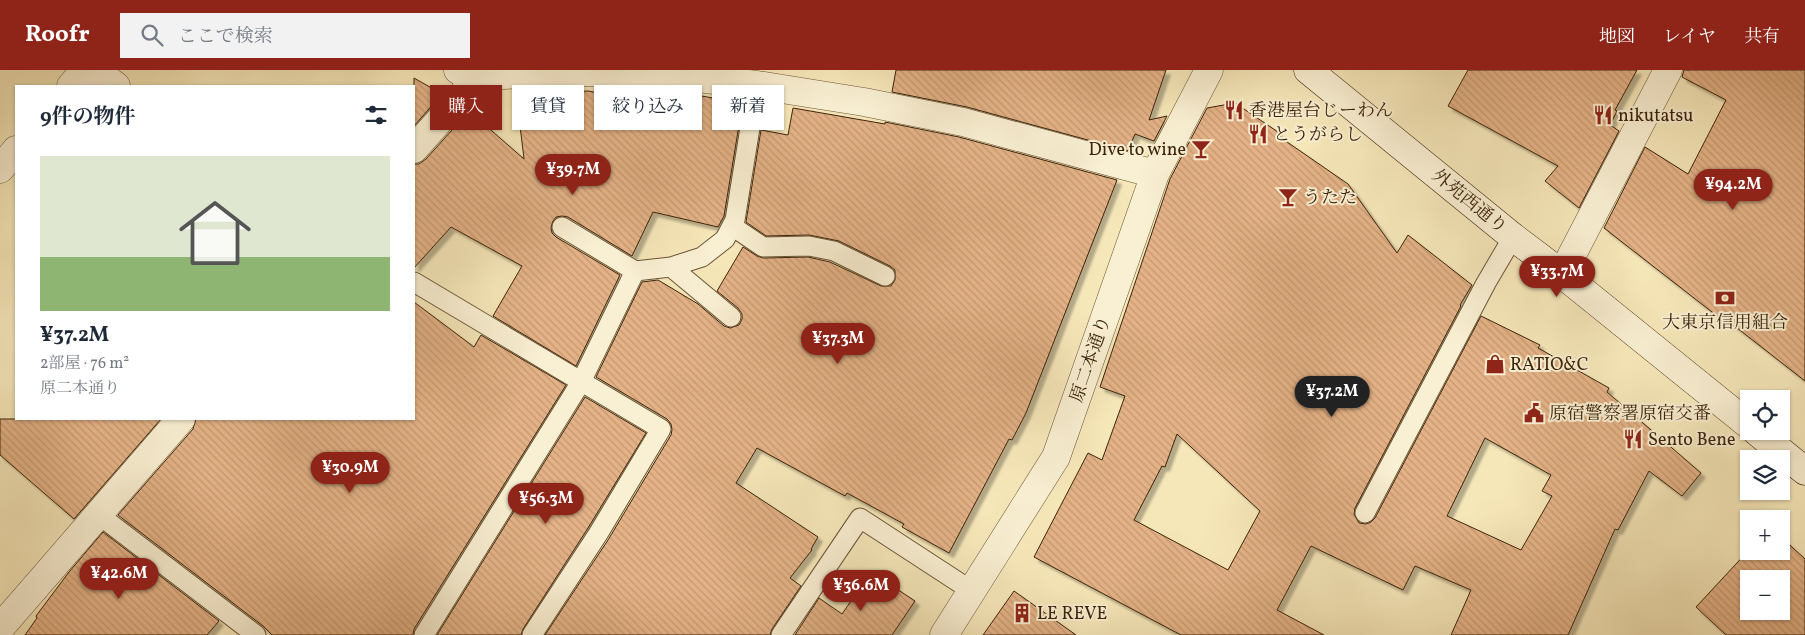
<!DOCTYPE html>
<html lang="ja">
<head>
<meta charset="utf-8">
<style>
	:root { --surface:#fff; --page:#f2f2f3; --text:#1f2937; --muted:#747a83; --accent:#8f2418 }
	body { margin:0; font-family:Vollkorn,"Noto Serif JP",serif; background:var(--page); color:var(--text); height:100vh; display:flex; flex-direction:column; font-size:19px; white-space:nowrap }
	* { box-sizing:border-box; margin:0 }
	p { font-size:16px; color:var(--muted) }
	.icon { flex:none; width:28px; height:28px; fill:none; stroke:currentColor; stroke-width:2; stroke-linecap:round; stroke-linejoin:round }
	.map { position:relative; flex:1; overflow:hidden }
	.sheet { position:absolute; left:15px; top:15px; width:400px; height:335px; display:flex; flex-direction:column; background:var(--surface); border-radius:0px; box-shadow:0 1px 4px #0004 }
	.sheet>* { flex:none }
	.hud { position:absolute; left:430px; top:15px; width:475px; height:45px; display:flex; gap:10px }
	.fabs { position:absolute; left:1740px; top:320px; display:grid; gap:10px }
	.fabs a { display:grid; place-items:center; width:50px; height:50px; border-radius:0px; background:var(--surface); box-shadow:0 1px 4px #0004; font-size:25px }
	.price { position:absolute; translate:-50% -42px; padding:0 11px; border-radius:18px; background:var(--accent); color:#fff; font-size:16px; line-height:32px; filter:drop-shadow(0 1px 2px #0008) }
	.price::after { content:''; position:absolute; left:50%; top:30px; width:15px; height:11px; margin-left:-8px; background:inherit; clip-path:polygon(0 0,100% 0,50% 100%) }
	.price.on { background:#222; color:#fff }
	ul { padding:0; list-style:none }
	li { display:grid; align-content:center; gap:10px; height:265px; padding:0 25px }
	li span { display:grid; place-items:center; height:155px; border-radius:0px; color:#555 }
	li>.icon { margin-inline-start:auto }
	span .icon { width:90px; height:90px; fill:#fffc; stroke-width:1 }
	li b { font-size:21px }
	h2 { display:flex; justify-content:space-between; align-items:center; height:60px; padding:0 25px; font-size:21px }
	.tag { padding:0 18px; border-radius:0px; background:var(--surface); box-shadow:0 1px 4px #0004; font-size:18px; line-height:45px }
	.tag.on { background:var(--accent); color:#fff }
	header { display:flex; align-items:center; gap:30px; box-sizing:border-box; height:70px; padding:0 25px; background:var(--accent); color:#fff }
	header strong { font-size:24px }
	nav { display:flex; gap:28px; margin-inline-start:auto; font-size:18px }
	.search { width:350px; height:45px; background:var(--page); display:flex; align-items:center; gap:12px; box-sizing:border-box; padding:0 18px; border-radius:0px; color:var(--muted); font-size:19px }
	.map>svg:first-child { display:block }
</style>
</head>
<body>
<header>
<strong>Roofr</strong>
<div class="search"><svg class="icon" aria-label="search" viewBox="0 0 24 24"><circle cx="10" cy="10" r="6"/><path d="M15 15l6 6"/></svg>ここで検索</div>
<nav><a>地図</a><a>レイヤ</a><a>共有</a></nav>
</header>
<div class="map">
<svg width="1805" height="565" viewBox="0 0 1805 565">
	<defs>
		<pattern id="building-back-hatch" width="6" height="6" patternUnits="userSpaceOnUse" patternTransform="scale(1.25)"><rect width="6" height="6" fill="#e4b286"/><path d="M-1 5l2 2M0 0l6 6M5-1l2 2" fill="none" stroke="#c49972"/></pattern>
		<filter id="shadow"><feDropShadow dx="4.5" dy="4.5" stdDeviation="1" flood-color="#0004"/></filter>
	</defs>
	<rect width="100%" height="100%" fill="#f6e7b9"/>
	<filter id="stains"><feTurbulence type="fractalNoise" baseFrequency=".004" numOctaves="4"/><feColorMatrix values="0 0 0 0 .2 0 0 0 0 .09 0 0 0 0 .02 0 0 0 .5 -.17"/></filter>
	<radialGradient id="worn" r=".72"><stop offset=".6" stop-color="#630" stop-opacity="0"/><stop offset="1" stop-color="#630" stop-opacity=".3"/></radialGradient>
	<path fill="url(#building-back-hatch)" stroke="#3b230a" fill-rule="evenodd" filter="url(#shadow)" d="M896,0H1166L1149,50L1167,46L1154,71L1135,64L1128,81L967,37L892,22Z
		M1468,0H1637L1615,40L1617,41L1610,55L1619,61L1579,138L1545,111L1558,96L1448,36Z
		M1684,0H1805V311L1732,254L1730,256L1604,158L1645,77L1688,104L1726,30L1682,7Z
		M414,8L442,24L414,56Z
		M588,21L699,41L702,26L734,32L729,53L739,55L724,146L718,157L653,142L632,186L568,147L562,146L556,147L553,151L551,157L552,163L556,167L620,205L576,296L493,246L522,196L451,157L414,198V94H419L426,89L469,41L524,89L516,23Z
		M1235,33L1278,62L1277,65L1348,114L1397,183L1408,165L1472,215L1460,235L1461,236L1355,438L1354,444L1359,453L1366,454L1371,452L1375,448L1481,246L1540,275L1538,278L1609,318L1607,322L1701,403L1682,426L1649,401L1618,460L1615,459L1568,565H1451L1471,520L1415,496L1403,520L1311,476L1277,540L1324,565H1181L1034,487L1088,383L1102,390L1125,326L1100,317L1170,109L1207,38ZM1177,364L1260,441L1228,500L1134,450L1162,396L1165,397ZM1485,368L1551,405L1542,421L1552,426L1521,480L1447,446Z
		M793,38L885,54V52L959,67L1117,110L1026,343L1012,370L1009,369L949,483L902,457L904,454L847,423L845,426L757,378L736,413L818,467L811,479L812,480L790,508L801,516L772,559L770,565H545L608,470L671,365L672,360L671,354L667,349L596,307L642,212L658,210L698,234L724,256L730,258L739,255L742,249V244L738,238L717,221L743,177L757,186L763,188L808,187L830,192L881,216H891L895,210V200L890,196L839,171L809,165L766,166L746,152L761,60L788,65Z
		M414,232L474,277L481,265L566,315L414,559L413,565H272L263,556L118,445L193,359L196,349H414Z
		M585,327L646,363L588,458L523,559L521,565H437Z
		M0,349H161L74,449L0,385Z
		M103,462L219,551L207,565H25L37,548L36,546L69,502Z
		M1781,467L1805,489V565H1726L1696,537L1749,480L1781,481ZM1749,509H1781V541H1749Z
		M871,502L915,531L892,565H795L819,528L842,544Z
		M1014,521L1076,565H983Z"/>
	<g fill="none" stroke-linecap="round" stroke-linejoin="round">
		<defs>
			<path id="lane" d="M732,156L763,177L809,176L834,181L885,206
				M562,157L635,201
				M671,197L731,247
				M414,212L661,359L598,464L532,565
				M1365,443L1486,213L1513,167
				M99,445L256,565
				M424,565L581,312L635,201L671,197L702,187L725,169L735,150L757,15
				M781,565L860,448L972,521"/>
			<path id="street" d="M94,0L116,16
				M458,0L473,6L586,2L672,5L757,15L864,32L963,52L1155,104
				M71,16L85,0
				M414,79L464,23L473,6
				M0,99L16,80
				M1562,204L1668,0
				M0,558L181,349
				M944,565L1056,387L1155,104L1209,0"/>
			<path id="secondary" d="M1308,0L1513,167L1562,204L1749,355
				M1756,361L1805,401"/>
		</defs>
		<use href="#lane" stroke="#6a5436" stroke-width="21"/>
		<use href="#street" stroke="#6a5436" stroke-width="29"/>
		<use href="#secondary" stroke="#3b230a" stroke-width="29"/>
		<use href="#lane" stroke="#f9efd2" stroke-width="19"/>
		<use href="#street" stroke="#f9efd2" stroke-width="28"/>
		<use href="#secondary" stroke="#f9efd2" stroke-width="28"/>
	</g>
	<defs>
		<symbol id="restaurant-bare" viewBox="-9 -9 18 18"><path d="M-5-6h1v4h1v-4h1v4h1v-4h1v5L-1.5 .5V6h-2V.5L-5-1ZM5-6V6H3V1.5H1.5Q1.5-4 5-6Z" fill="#8f2418" stroke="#f9efd2" stroke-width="2.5" paint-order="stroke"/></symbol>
		<symbol id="bar-bare" viewBox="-9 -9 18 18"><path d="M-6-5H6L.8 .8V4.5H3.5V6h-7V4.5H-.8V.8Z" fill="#8f2418" stroke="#f9efd2" stroke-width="2.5" paint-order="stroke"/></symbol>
		<symbol id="bank-bare" viewBox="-9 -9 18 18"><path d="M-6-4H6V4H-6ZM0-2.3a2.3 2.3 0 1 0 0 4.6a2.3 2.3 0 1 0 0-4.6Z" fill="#8f2418" stroke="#f9efd2" stroke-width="2.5" paint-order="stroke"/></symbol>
		<symbol id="shop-bare" viewBox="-9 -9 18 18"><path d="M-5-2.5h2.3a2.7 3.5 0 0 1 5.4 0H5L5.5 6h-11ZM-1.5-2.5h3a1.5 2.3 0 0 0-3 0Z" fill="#8f2418" stroke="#f9efd2" stroke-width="2.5" paint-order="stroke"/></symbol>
		<symbol id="civic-bare" viewBox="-9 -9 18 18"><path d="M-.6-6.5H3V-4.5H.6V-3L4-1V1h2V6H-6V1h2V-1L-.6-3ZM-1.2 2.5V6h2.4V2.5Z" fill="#8f2418" stroke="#f9efd2" stroke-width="2.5" paint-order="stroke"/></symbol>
		<symbol id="building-bare" viewBox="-9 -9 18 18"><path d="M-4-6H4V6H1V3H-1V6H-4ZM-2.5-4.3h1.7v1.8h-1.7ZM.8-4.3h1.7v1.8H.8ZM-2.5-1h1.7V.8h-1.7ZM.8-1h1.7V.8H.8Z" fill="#8f2418" stroke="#f9efd2" stroke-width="2.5" paint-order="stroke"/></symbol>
	</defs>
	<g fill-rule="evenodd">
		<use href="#restaurant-bare" x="1220" y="26" width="28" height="28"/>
		<use href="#restaurant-bare" x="1589" y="31" width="28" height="28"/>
		<use href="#restaurant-bare" x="1244" y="50" width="28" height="28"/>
		<use href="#bar-bare" x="1187" y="65" width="28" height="28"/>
		<use href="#bar-bare" x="1274" y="113" width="28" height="28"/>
		<use href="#bank-bare" x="1711" y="214" width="28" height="28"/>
		<use href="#shop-bare" x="1481" y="280" width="28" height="28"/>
		<use href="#civic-bare" x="1520" y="329" width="28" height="28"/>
		<use href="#restaurant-bare" x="1619" y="355" width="28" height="28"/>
		<use href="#building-bare" x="1008" y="529" width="28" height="28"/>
	</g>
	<g text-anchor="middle" stroke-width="4" stroke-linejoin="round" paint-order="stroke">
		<g font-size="18" fill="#3b230a" stroke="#f9efd2" text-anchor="start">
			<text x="1249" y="46">香港屋台じーわん</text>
			<text x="1618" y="51">nikutatsu</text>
			<text x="1273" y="70">とうがらし</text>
			<text x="1186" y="85" text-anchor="end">Dive to wine</text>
			<text x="1303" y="133">うたた</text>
			<text x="1725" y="258" text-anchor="middle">大東京信用組合</text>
			<text x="1510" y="300">RATIO&amp;C</text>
			<text x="1549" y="349">原宿警察署原宿交番</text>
			<text x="1648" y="375">Sento Bene</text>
			<text x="1037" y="549">LE REVE</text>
		</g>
		<g font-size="18" fill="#3b230a" stroke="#f9efd2">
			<text transform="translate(1470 131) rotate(39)" y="6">外苑西通り</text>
			<text transform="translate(1090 289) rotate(-71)" y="6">原二本通り</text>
		</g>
	</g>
	<rect width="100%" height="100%" filter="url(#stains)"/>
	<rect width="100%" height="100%" fill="url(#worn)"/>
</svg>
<div class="fabs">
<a><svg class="icon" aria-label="locate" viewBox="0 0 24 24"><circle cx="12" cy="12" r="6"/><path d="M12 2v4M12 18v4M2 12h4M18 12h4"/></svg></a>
<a><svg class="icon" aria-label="layers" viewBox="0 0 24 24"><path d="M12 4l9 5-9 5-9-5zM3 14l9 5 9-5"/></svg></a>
<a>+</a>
<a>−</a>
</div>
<b class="price" style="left:573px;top:126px">¥39.7M</b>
<b class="price" style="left:1733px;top:141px">¥94.2M</b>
<b class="price" style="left:1557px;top:228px">¥33.7M</b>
<b class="price" style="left:838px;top:295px">¥37.3M</b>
<b class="price on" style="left:1332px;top:348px">¥37.2M</b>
<b class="price" style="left:350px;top:424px">¥30.9M</b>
<b class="price" style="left:546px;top:455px">¥56.3M</b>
<b class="price" style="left:119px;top:530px">¥42.6M</b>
<b class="price" style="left:861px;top:542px">¥36.6M</b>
<div class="hud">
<a class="tag on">購入</a>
<a class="tag">賃貸</a>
<a class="tag">絞り込み</a>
<a class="tag">新着</a>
</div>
<section class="sheet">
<h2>9件の物件<svg class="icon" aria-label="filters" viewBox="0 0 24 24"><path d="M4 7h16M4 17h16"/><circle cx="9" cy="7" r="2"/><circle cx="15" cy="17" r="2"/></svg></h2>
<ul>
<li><span style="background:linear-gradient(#dfe7d0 65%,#8fb573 0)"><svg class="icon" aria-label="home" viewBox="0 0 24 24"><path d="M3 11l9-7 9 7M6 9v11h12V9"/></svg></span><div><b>¥37.2M</b><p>2部屋 · 76 m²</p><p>原二本通り</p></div></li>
</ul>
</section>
</div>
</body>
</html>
